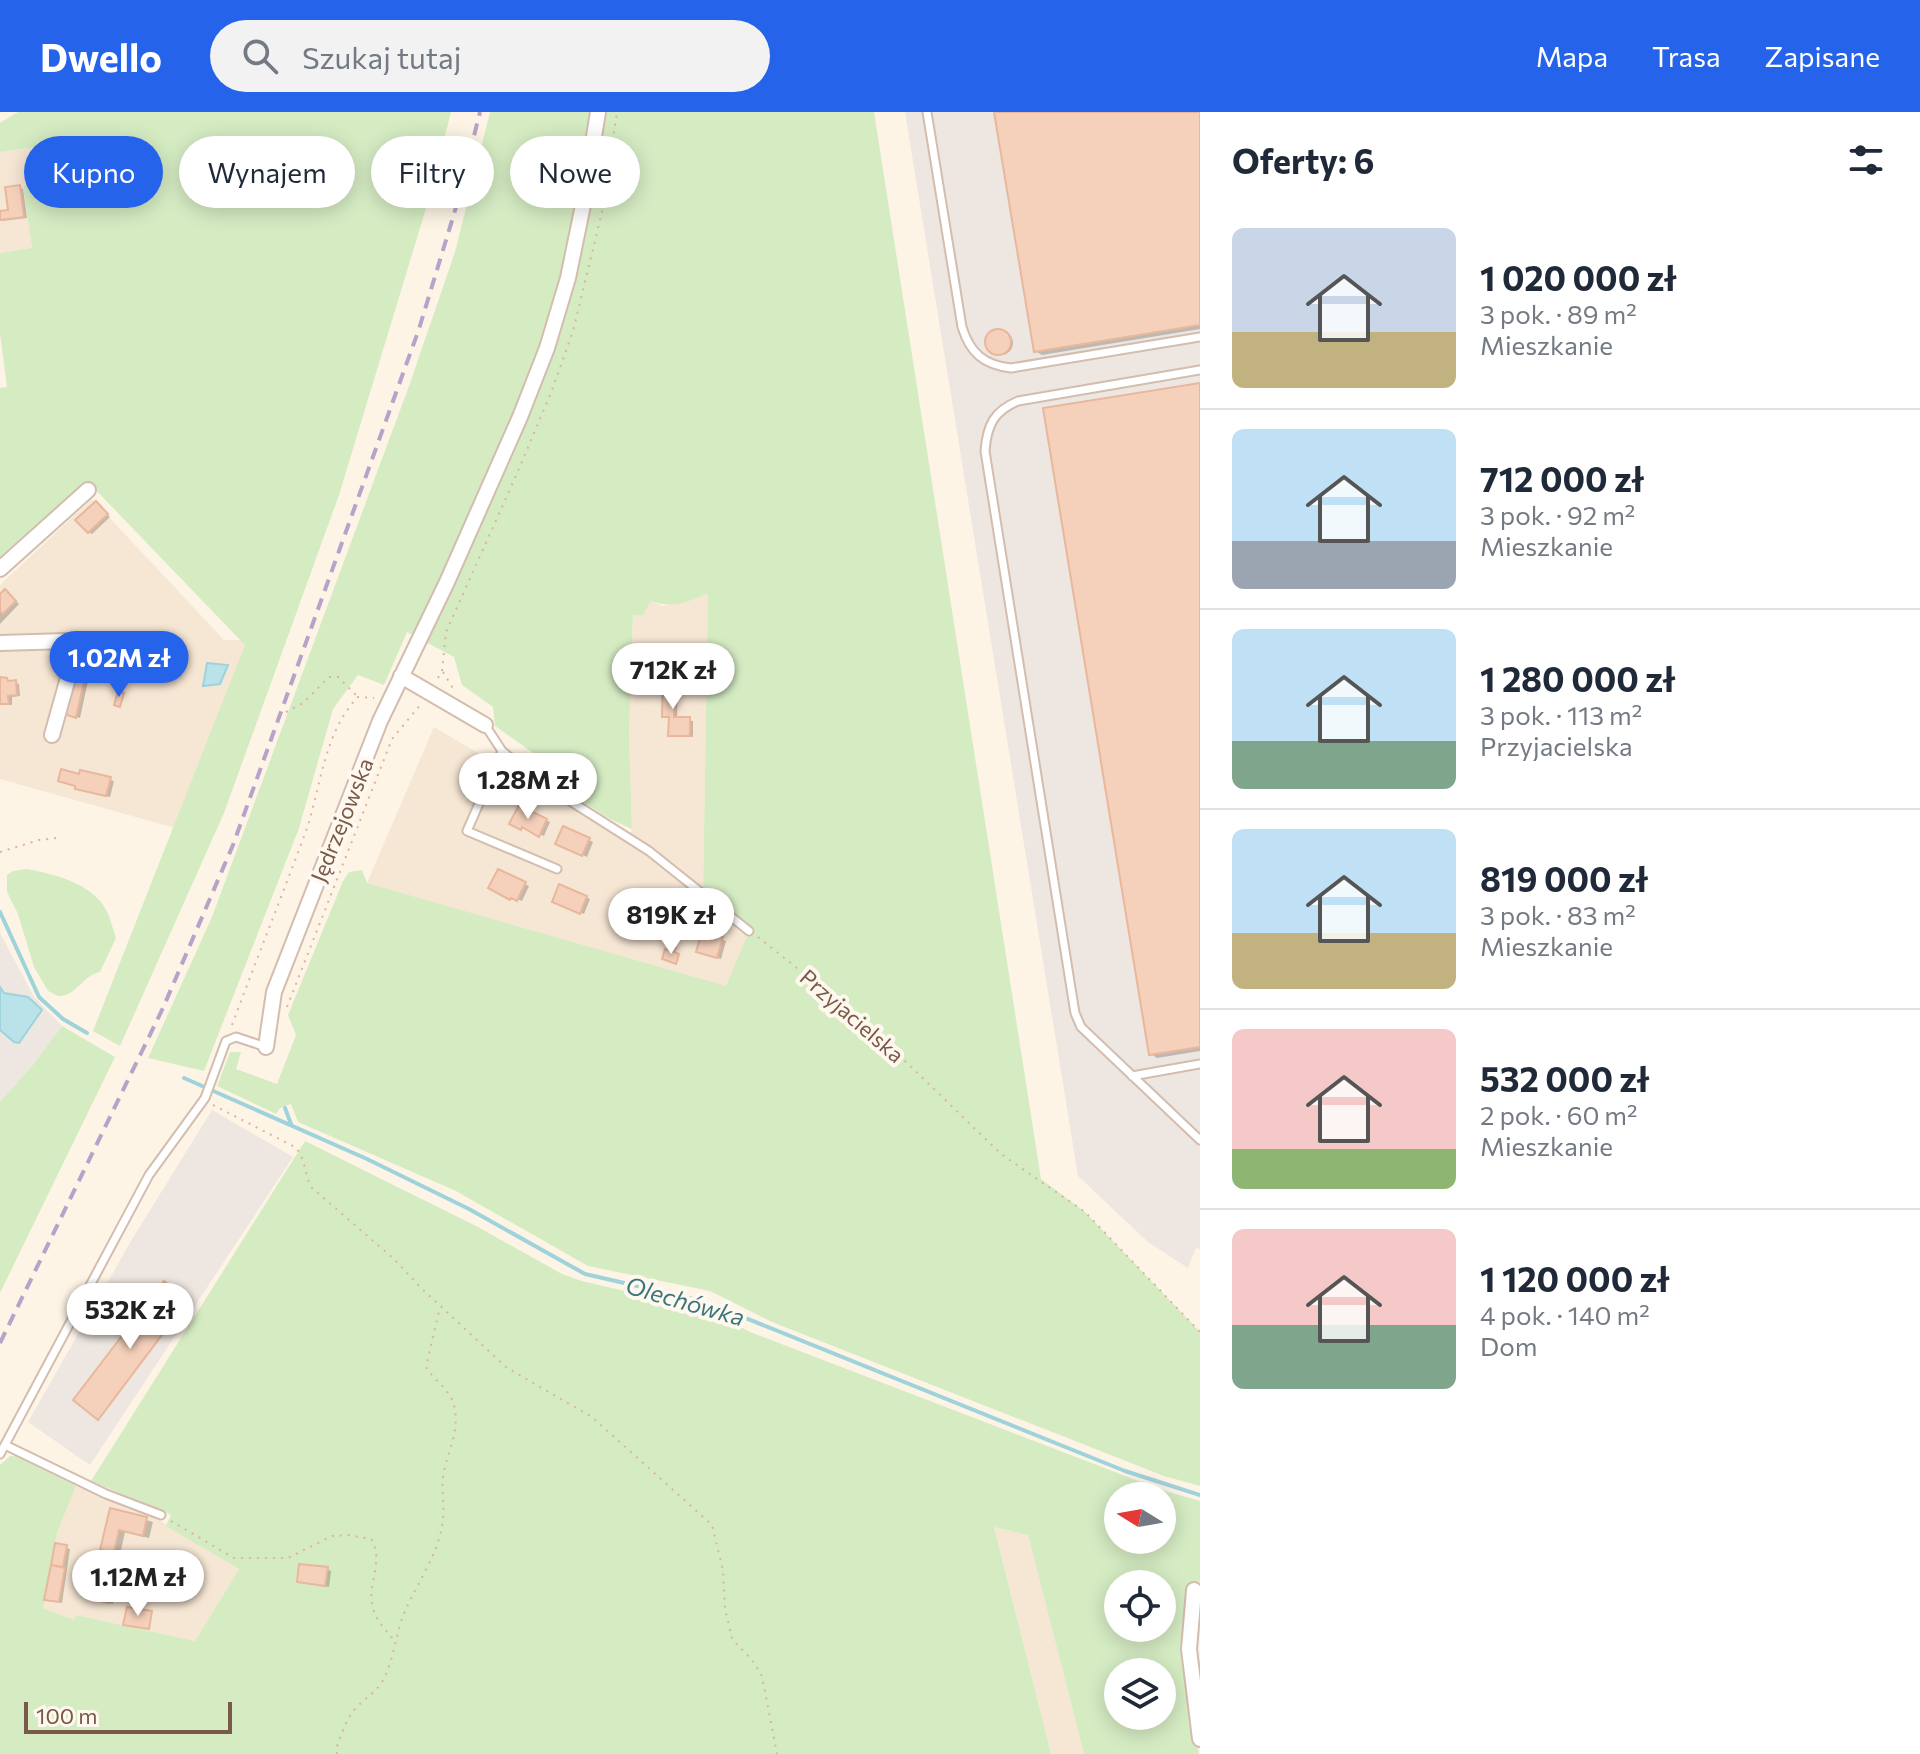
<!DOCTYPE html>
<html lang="pl">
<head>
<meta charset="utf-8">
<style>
	:root { --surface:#fff; --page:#f2f2f3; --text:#1f2937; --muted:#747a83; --line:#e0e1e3; --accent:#2563eb }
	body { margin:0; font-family:Commissioner,sans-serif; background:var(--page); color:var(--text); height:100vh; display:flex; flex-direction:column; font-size:30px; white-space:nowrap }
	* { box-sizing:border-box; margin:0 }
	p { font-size:26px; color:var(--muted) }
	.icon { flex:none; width:44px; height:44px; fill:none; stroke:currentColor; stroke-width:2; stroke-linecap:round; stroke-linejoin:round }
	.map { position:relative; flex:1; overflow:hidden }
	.side { display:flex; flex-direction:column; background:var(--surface); width:720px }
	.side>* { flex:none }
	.top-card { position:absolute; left:24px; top:24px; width:760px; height:72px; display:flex; gap:16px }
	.needle { width:52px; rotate:281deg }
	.controls { position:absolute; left:1104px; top:1370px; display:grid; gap:16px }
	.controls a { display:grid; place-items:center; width:72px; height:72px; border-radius:50%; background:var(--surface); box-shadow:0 4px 20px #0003; font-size:40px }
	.scale { position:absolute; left:24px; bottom:20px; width:208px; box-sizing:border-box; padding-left:8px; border:4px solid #795949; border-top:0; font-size:22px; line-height:28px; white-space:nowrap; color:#795949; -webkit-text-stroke:6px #fff8ee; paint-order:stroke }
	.price { position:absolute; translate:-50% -68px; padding:0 18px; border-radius:28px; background:#fff; color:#222; font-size:26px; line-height:52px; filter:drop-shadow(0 2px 4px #0008) }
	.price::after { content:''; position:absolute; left:50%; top:48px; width:24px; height:18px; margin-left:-12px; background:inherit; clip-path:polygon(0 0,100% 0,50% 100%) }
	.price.selected { background:var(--accent); color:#fff }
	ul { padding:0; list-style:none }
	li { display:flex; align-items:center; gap:24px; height:200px; padding:0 32px }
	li+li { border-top:2px solid var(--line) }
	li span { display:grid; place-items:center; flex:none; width:224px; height:160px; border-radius:12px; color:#555 }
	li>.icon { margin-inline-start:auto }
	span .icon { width:96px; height:96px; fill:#fffc; stroke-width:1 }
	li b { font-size:34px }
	h2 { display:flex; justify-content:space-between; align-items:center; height:96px; padding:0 32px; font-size:34px }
	.pill { padding:0 28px; border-radius:36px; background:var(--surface); box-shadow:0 4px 20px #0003; font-size:28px; line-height:72px }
	.pill.selected { background:var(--accent); color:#fff }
	header { display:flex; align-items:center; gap:48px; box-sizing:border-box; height:112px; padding:0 40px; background:var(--accent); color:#fff }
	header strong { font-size:38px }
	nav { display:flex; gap:44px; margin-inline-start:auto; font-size:28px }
	.search { width:560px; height:72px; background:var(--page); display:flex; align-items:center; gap:20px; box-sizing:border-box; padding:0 28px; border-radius:44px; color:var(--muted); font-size:30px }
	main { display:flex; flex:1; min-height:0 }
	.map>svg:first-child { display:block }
</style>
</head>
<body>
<header>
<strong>Dwello</strong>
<div class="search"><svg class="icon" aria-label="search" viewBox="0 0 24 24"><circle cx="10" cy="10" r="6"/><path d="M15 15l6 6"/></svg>Szukaj tutaj</div>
<nav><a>Mapa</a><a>Trasa</a><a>Zapisane</a></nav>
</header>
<main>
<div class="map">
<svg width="1200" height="1642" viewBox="0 0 1200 1642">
	<rect width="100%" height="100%" fill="#fdf4e6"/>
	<path fill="#f6e6d4" d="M99,26L104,60L23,74L32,137L0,141V40Z
		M92,387L224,528H248L175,716L0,667V537L64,534L70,544L46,628L55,631L60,608L85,534H90L92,527L84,522L0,525V473Z
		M708,480L703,781L749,819L726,875L367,771L434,615L628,730L632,717L629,622L633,503L651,489L663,494Z
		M76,1374L159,1408L239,1457L195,1529L76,1503L74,1508L42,1496L57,1421Z
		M994,1415L1028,1423L1084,1642H1051Z"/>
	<path fill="#eee6e0" d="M905,0H1200V1137L1196,1136L1188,1156L1148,1130L1078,1064Z
		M0,821L34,885L62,914L32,954L0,990Z
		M212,998L293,1045L90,1353L28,1310L131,1129Z"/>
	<path fill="#d5ecc3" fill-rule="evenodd" d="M18,0H451L427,93L339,383L224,701L120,934L93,919L245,533L89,371L0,450V276L7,275L0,222V141L32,136L23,74L104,60L99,26L0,40V11Z
		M490,0H874L1041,1067L1085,1100L1200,1220V1374L1164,1364L772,1210L710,1179L588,1154L456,1079L298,1010L291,992L280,996L276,1002L217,974L230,940H241L236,957L277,972L296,923L288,903L343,769L349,760L362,758L367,771L726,874L749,819L703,781L708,481C688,490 673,497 651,489L643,503H633L629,622L632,717L610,707L539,663V645L495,614L493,595L462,573L454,545L407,520L384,573L358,563L333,597L299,716L204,959L148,946L212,805L409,274L455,140Z
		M27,757C53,762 83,769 101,790C109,800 112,814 116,826L100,860C81,864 78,884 58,884L48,879L34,855L18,802L7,780V763L13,759Z
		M62,914L115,945L0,1181V990L32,954Z
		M305,1029L478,1115L562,1162L582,1169L714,1200L750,1220L1162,1378L1200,1389V1469L1194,1478L1189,1589L1199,1642H1084L1028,1423L994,1415L1051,1642H0V1353L10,1344H16L76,1374L57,1421L43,1496L74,1508L76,1503L195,1529L239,1457L166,1414L171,1403L91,1369ZM1118,1384H1162V1428H1118ZM1118,1472H1162V1516H1118ZM1118,1560H1162V1604H1118Z"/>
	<path fill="#b9e3e9" stroke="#9fd3db" stroke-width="2" d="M207,551L228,553L220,572L203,574Z
		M0,875L4,881L28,885L42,898L19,931L14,930L0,918Z"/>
	<path fill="#0003" d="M996,0H1200V217L1042,243L1035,239Z
		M88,51L92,53L94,62L44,71L40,68Z
		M19,75L23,77L27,106L2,109L0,101L10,100Z
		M989 231a12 12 0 1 1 24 0a12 12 0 1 1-24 0Z
		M1200,273V939L1157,946L1151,942Z
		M100,394L110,405L92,422L89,420Z
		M9,482L19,492L0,512V485Z
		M86,558L90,560L80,606L70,603Z
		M0,565L3,569L19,572L20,584L12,585V593H0Z
		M674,567L678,570L677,607L693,609V625L670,623L671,606L664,604Z
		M81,661L114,669L110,685L80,678L77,674Z
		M520,695L550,710L544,724L515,714Z
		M564,716L593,730L587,745L557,731Z
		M498,760L529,774L522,789L515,786L514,788L491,775Z
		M586,785L590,787L584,802L558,792Z
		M703,821L726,829L721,847L702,841Z
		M164,1172L188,1190L100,1306L76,1288Z
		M111,1398L153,1410L149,1426L125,1420L120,1443L102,1437Z
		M57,1433L70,1437L62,1491L47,1487Z
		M159,1443L163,1445L160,1466L143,1462Z
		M327,1457L331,1459L329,1475L299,1469Z
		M113,1465L117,1467L113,1492L91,1486Z"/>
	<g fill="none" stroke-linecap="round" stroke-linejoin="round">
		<path stroke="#9fd3db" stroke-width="4" d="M0,800L39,885L63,907L87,921
			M184,966L367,1047L469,1097L585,1162L698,1188L723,1197L1125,1359L1200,1383
			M285,996L291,1012"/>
	</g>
	<path fill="#f5d1bc" stroke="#e8b79c" stroke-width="2" d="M994,0H1200V213L1034,240Z
		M89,49L91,61L38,70L36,57Z
		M20,73L24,105L0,108V99L8,98L5,75Z
		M985 230a13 13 0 1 1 26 0a13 13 0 1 1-26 0Z
		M1200,271V935L1149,943L1043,296Z
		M96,389L108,402L88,421L75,408Z
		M5,477L16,489L3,502L0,499V482Z
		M78,553L87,556L76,606L64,602Z
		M0,565L7,566L8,569L16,568L17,583L8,584L9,592H0Z
		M663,565H675L674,605H690V624H668L669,605H662Z
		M118,579L124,581L120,595L114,593Z
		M61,657L79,662L80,658L111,665L106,684L75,677V674L58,669Z
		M519,693L547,707L539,725L522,715L521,718L509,712Z
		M563,714L590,726L582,744L555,732Z
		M498,757L526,770L517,789L511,786L510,788L488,776Z
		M559,772L587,784L580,802L552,790Z
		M702,819L723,825L717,846L696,840Z
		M672,835L676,836L674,840L679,842L676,852L662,847L665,837L671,839Z
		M164,1169L188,1188L98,1308L73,1288Z
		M110,1396L147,1405L143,1424L119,1418L114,1441L100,1438Z
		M55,1431L67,1433L63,1455L51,1453Z
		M144,1439L160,1441L157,1465L141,1463Z
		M299,1452L328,1455L325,1474L297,1470Z
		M51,1453L65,1456L59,1490L44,1488Z
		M93,1460L114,1463L109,1491L89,1487Z
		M127,1495L152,1499L149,1517L123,1513Z"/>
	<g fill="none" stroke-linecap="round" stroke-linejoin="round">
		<defs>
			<path id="lane" d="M927,0L962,215C970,241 984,253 1011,256L1200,225
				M1200,258L1018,289C994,299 987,313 985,339L1075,901L1081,915L1200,1028
				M485,613L502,639L537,668L649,739L749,819
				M502,639L467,719L557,757
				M1132,964L1200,952
				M5,1333L106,1382L161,1403
				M0,1342L149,1063L205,986L226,929L236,925L266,935"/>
			<path id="street" d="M0,457L88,378
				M0,531L67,529L73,533L75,541L52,623
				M401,564L485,613
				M266,935L274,880L380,609L447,470L520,305L547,236L568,166L582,98L598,0
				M1194,1478L1189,1537L1200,1627"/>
		</defs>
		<use href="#lane" stroke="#d3bdae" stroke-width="11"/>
		<use href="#street" stroke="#d3bdae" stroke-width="18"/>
		<path stroke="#dab49f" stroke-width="2" stroke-dasharray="2 6" stroke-linecap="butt" d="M443,560L454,578
			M438,566L442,559L446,520L515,366L551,281L573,219L602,100L617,0
			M286,600L303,591L329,565H338L357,584
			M0,740L39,728L57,726
			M758,825L867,912L1001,1042L1085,1100L1200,1220
			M287,895L392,627L421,592
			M232,913C256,849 281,786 305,722C321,677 323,621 358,585L374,586
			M213,993L295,1035C306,1047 304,1061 311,1075L394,1147L421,1176L507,1256L592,1305L712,1413L723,1458L725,1496L732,1527L752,1548L762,1564L777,1642
			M171,1409L234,1446H288L332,1424L348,1423L371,1427C385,1449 366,1473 373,1496C376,1509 386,1518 394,1528
			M337,1642L336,1637C342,1622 346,1605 358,1594C366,1585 377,1580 383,1568C394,1548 395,1525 403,1504C415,1474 437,1445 442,1414C446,1396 440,1377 444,1359C449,1336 460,1318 454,1293C450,1277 434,1269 426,1255L440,1195"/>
		<use href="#lane" stroke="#fff" stroke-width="7"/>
		<use href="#street" stroke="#fff" stroke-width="14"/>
		<path stroke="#b6a3c9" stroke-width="4" stroke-dasharray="12 8" stroke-linecap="butt" d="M0,1231L163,896L233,733L419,217L457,92L480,0"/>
	</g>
	<g text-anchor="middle" stroke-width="8" stroke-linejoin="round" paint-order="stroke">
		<g font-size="22" fill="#795949" stroke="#fff8ee">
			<text transform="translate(342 708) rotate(-68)" y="8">Jędrzejowska</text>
			<text transform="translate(852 904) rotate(41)" y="8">Przyjacielska</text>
		</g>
		<g font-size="24" font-style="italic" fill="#3b767e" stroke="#fff8ee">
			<text transform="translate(685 1190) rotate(16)" y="8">Olechówka</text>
		</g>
	</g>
</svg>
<div class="controls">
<a><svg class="needle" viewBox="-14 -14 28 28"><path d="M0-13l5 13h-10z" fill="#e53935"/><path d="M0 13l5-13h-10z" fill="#747a83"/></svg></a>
<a><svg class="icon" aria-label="locate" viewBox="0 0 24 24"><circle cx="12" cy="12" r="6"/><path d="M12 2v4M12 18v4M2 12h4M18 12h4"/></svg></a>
<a><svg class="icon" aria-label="layers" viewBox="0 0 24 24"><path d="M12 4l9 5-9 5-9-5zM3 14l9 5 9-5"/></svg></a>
</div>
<div class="scale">100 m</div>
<b class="price selected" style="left:119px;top:587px">1.02M zł</b>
<b class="price" style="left:673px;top:599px">712K zł</b>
<b class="price" style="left:528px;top:709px">1.28M zł</b>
<b class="price" style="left:671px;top:844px">819K zł</b>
<b class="price" style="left:130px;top:1239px">532K zł</b>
<b class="price" style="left:138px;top:1506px">1.12M zł</b>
<div class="top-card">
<a class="pill selected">Kupno</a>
<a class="pill">Wynajem</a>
<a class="pill">Filtry</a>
<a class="pill">Nowe</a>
</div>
</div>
<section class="side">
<h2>Oferty: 6<svg class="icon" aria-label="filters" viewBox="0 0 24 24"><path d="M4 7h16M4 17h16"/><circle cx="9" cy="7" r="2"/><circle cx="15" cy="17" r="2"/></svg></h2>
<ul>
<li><span style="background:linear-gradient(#c9d6e8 65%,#c2b280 0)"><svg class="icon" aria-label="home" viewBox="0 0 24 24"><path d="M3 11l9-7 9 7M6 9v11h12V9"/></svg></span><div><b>1 020 000 zł</b><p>3 pok. · 89 m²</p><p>Mieszkanie</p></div></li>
<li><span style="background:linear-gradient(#bfe0f5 70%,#9aa5b1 0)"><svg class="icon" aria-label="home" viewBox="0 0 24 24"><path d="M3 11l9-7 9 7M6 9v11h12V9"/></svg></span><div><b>712 000 zł</b><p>3 pok. · 92 m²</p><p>Mieszkanie</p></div></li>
<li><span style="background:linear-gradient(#bfe0f5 70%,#7fa58c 0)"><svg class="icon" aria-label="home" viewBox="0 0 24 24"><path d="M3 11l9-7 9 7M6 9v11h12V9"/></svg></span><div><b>1 280 000 zł</b><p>3 pok. · 113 m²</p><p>Przyjacielska</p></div></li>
<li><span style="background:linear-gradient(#bfe0f5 65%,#c2b280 0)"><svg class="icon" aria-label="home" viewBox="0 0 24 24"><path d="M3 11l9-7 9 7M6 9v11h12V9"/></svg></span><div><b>819 000 zł</b><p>3 pok. · 83 m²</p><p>Mieszkanie</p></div></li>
<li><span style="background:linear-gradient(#f6c9c9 75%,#8fb573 0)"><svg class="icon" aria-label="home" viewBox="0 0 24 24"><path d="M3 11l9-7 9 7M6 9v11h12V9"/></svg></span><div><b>532 000 zł</b><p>2 pok. · 60 m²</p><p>Mieszkanie</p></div></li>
<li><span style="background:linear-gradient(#f6c9c9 60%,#7fa58c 0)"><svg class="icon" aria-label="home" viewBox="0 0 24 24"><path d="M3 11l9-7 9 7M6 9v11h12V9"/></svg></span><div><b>1 120 000 zł</b><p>4 pok. · 140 m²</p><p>Dom</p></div></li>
</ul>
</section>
</main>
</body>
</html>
